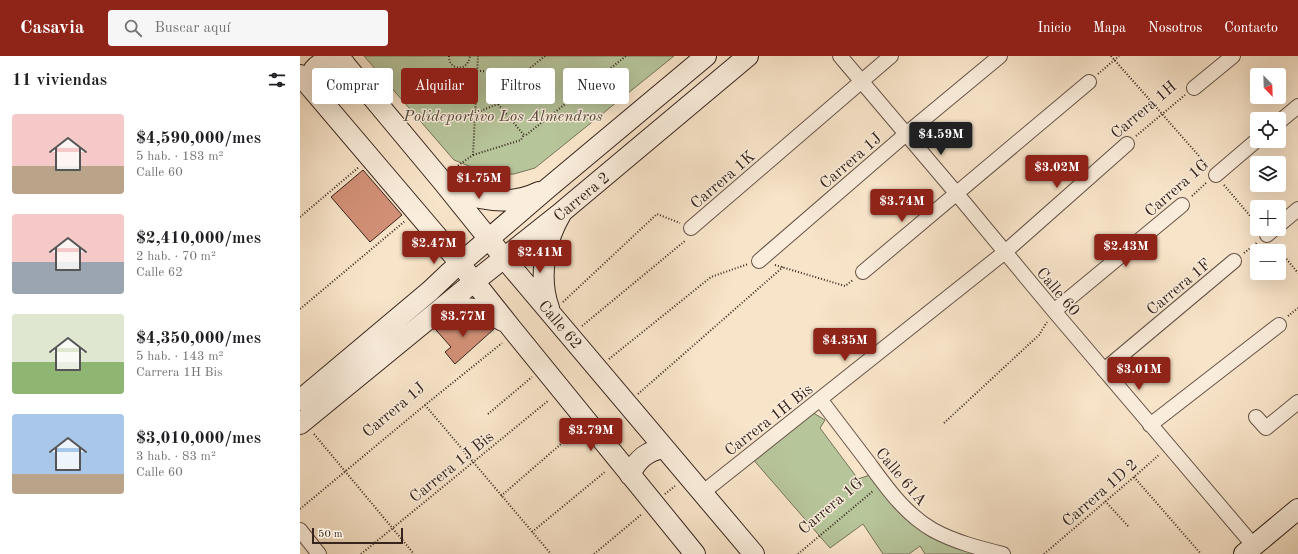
<!DOCTYPE html>
<html lang="es">
<head>
<meta charset="utf-8">
<style>
	:root { --surface:#fff; --page:#f6f6f6; --text:#202124; --muted:#757577; --accent:#8f2418 }
	body { margin:0; font-family:"Old Standard TT",serif; background:var(--page); color:var(--text); height:100vh; display:flex; flex-direction:column; font-size:15px; white-space:nowrap }
	* { box-sizing:border-box; margin:0 }
	p { font-size:13px; color:var(--muted) }
	.icon { flex:none; width:22px; height:22px; fill:none; stroke:currentColor; stroke-width:2; stroke-linecap:round; stroke-linejoin:round }
	.map { position:relative; flex:1; overflow:hidden }
	.sheet { display:flex; flex-direction:column; background:var(--surface); width:300px }
	.sheet>* { flex:none }
	.top-card { position:absolute; left:12px; top:12px; width:380px; height:36px; display:flex; gap:8px }
	.needle { width:26px; rotate:157deg }
	.fabs { position:absolute; left:950px; top:12px; display:grid; gap:8px }
	.fabs a { display:grid; place-items:center; width:36px; height:36px; border-radius:4px; background:var(--surface); box-shadow:0 4px 16px #0002; font-size:20px }
	.scale { position:absolute; left:12px; bottom:10px; width:91px; box-sizing:border-box; padding-left:4px; border:2px solid #36241d; border-top:0; font-size:11px; line-height:14px; white-space:nowrap; color:#36241d; -webkit-text-stroke:3px #faeddc; paint-order:stroke }
	.price { position:absolute; translate:-50% -34px; padding:0 9px; border-radius:4px; background:var(--accent); color:#fff; font-size:13px; line-height:26px; filter:drop-shadow(0 1px 2px #0008) }
	.price::after { content:''; position:absolute; left:50%; top:24px; width:12px; height:9px; margin-left:-6px; background:inherit; clip-path:polygon(0 0,100% 0,50% 100%) }
	.price.selected { background:#222; color:#fff }
	ul { padding:0; list-style:none }
	li { display:flex; align-items:center; gap:12px; height:100px; padding:0 12px }
	li span { display:grid; place-items:center; flex:none; width:112px; height:80px; border-radius:4px; color:#555 }
	li>.icon { margin-inline-start:auto }
	span .icon { width:48px; height:48px; fill:#fffc; stroke-width:1 }
	li b { font-size:17px }
	h2 { display:flex; justify-content:space-between; align-items:center; height:48px; padding:0 12px; font-size:17px }
	.chip { padding:0 14px; border-radius:4px; background:var(--surface); box-shadow:0 4px 16px #0002; font-size:14px; line-height:36px }
	.chip.selected { background:var(--accent); color:#fff }
	header { display:flex; align-items:center; gap:24px; box-sizing:border-box; height:56px; padding:0 20px; background:var(--accent); color:#fff }
	header strong { font-size:19px }
	nav { display:flex; gap:22px; margin-inline-start:auto; font-size:14px }
	.search { width:280px; height:36px; background:var(--page); display:flex; align-items:center; gap:10px; box-sizing:border-box; padding:0 14px; border-radius:4px; color:var(--muted); font-size:15px }
	main { display:flex; flex:1; min-height:0 }
	.map>svg:first-child { display:block }
</style>
</head>
<body>
<header>
<strong>Casavia</strong>
<div class="search"><svg class="icon" aria-label="search" viewBox="0 0 24 24"><circle cx="10" cy="10" r="6"/><path d="M15 15l6 6"/></svg>Buscar aquí</div>
<nav><a>Inicio</a><a>Mapa</a><a>Nosotros</a><a>Contacto</a></nav>
</header>
<main>
<section class="sheet">
<h2>11 viviendas<svg class="icon" aria-label="filters" viewBox="0 0 24 24"><path d="M4 7h16M4 17h16"/><circle cx="9" cy="7" r="2"/><circle cx="15" cy="17" r="2"/></svg></h2>
<ul>
<li><span style="background:linear-gradient(#f6c9c9 65%,#b9a48a 0)"><svg class="icon" aria-label="home" viewBox="0 0 24 24"><path d="M3 11l9-7 9 7M6 9v11h12V9"/></svg></span><div><b>$4,590,000/mes</b><p>5 hab. · 183 m²</p><p>Calle 60</p></div></li>
<li><span style="background:linear-gradient(#f6c9c9 60%,#9aa5b1 0)"><svg class="icon" aria-label="home" viewBox="0 0 24 24"><path d="M3 11l9-7 9 7M6 9v11h12V9"/></svg></span><div><b>$2,410,000/mes</b><p>2 hab. · 70 m²</p><p>Calle 62</p></div></li>
<li><span style="background:linear-gradient(#dfe7d0 60%,#8fb573 0)"><svg class="icon" aria-label="home" viewBox="0 0 24 24"><path d="M3 11l9-7 9 7M6 9v11h12V9"/></svg></span><div><b>$4,350,000/mes</b><p>5 hab. · 143 m²</p><p>Carrera 1H Bis</p></div></li>
<li><span style="background:linear-gradient(#a9c7e8 75%,#b9a48a 0)"><svg class="icon" aria-label="home" viewBox="0 0 24 24"><path d="M3 11l9-7 9 7M6 9v11h12V9"/></svg></span><div><b>$3,010,000/mes</b><p>3 hab. · 83 m²</p><p>Calle 60</p></div></li>
</ul>
</section>
<div class="map">
<svg width="998" height="498" viewBox="0 0 998 498">
	<rect width="100%" height="100%" fill="#f8e4c9"/>
	<filter id="stains"><feTurbulence type="fractalNoise" baseFrequency=".005" numOctaves="4"/><feColorMatrix values="0 0 0 0 .2 0 0 0 0 .09 0 0 0 0 .02 0 0 0 .5 -.17"/></filter>
	<radialGradient id="worn" r=".72"><stop offset=".6" stop-color="#630" stop-opacity="0"/><stop offset="1" stop-color="#630" stop-opacity=".3"/></radialGradient>
	<path fill="#b7c59b" stroke="#76745c" d="M64,0H374L235,112L214,118L191,119L154,104Z
		M510,355L525,364L520,372L558,423L576,417L610,458L703,498H625L620,490L609,498H583L563,468L530,492L451,401Z"/>
	<path fill="#d29178" stroke="#36241d" d="M63,114L102,159L70,186L31,141Z
		M157,267H178L194,273L155,308L145,296L151,291L136,274Z"/>
	<g fill="none" stroke-linecap="round" stroke-linejoin="round">
		<defs>
			<path id="street" d="M540,0L657,138L754,255L954,490
				M894,32L933,0
				M979,66L998,50
				M916,119L957,84
				M979,169L998,153
				M391,172L591,0
				M967,179L974,173
				M459,205L606,78L700,0
				M563,216L789,26
				M754,255L882,149
				M804,314L934,205
				M520,343C536,364 552,385 568,406C587,432 605,458 633,474C655,486 679,492 703,498
				M956,361L966,372L998,346
				M850,369L979,269
				M402,437L705,196L827,88
				M0,474L19,498"/>
			<path id="secondary" d="M38,0L143,126L209,208L454,498
				M0,19L153,199L212,273L395,498
				M12,33C5,10 26,0 45,8
				M149,129C176,146 210,150 239,136
				M249,252C238,222 245,185 261,158
				M137,258C162,249 180,250 203,265
				M0,344L130,235L150,216L248,132L406,0
				M0,368L165,233L263,155L448,0
				M330,419C337,403 347,395 364,392
				M944,498L998,453"/>
		</defs>
		<use href="#street" stroke="#665448" stroke-width="16"/>
		<use href="#secondary" stroke="#36241d" stroke-width="22"/>
		<path stroke="#36241d" stroke-width="2" stroke-dasharray="1 2" stroke-linecap="butt" d="M149,0C148,13 167,18 170,0
			M245,0L193,42L223,78L226,79L326,0
			M811,0L907,109
			M177,15L224,16
			M798,18L819,0
			M175,57L198,48
			M836,80L885,39
			M173,99L221,84L224,78
			M153,113L173,99L178,0
			M924,129L957,168
			M892,140L906,127
			M0,161L59,111
			M975,189L998,217
			M944,197L958,186
			M475,209L545,230L553,224
			M263,246L357,158L380,167
			M0,253L105,165
			M988,260L998,252
			M282,270L386,184
			M309,303L411,221L448,208
			M338,338L483,211
			M125,349L251,498
			M188,358L232,321
			M644,367L739,279L747,266
			M14,378L114,498
			M834,421L901,498
			M365,438L375,430
			M201,440L276,375
			M805,445L828,470
			M0,453L125,349L202,287
			M232,476L306,415
			M61,498L249,344
			M294,498L342,458
			M498,498L573,435
			M744,498L834,421L860,398"/>
		<use href="#street" stroke="#faeddc" stroke-width="14"/>
		<use href="#secondary" stroke="#faeddc" stroke-width="20"/>
	</g>
	<g text-anchor="middle" stroke-width="3" stroke-linejoin="round" paint-order="stroke">
		<g font-size="16" fill="#36241d" stroke="#faeddc">
			<text transform="translate(843 53) rotate(-40)" y="6">Carrera 1H</text>
			<text transform="translate(550 104) rotate(-41)" y="6">Carrera 1J</text>
			<text transform="translate(422 123) rotate(-41)" y="6">Carrera 1K</text>
			<text transform="translate(876 131) rotate(-41)" y="6">Carrera 1G</text>
			<text transform="translate(281 140) rotate(-40)" y="6">Carrera 2</text>
			<text transform="translate(878 230) rotate(-40)" y="6">Carrera 1F</text>
			<text transform="translate(759 235) rotate(50)" y="6">Calle 60</text>
			<text transform="translate(261 268) rotate(50)" y="6">Calle 62</text>
			<text transform="translate(93 353) rotate(-40)" y="6">Carrera 1J</text>
			<text transform="translate(468 363) rotate(-38)" y="6">Carrera 1H Bis</text>
			<text transform="translate(151 410) rotate(-39)" y="6">Carrera 1J Bis</text>
			<text transform="translate(602 420) rotate(50)" y="6">Calle 61A</text>
			<text transform="translate(799 436) rotate(-41)" y="6">Carrera 1D 2</text>
			<text transform="translate(530 449) rotate(-40)" y="6">Carrera 1G</text>
		</g>
		<g font-size="16" font-style="italic" fill="#564c3c" stroke="#faeddc">
			<text x="203" y="65">Polideportivo Los Almendros</text>
		</g>
	</g>
	<rect width="100%" height="100%" filter="url(#stains)"/>
	<rect width="100%" height="100%" fill="url(#worn)"/>
</svg>
<div class="fabs">
<a><svg class="needle" viewBox="-14 -14 28 28"><path d="M0-13l5 13h-10z" fill="#e53935"/><path d="M0 13l5-13h-10z" fill="#757577"/></svg></a>
<a><svg class="icon" aria-label="locate" viewBox="0 0 24 24"><circle cx="12" cy="12" r="6"/><path d="M12 2v4M12 18v4M2 12h4M18 12h4"/></svg></a>
<a><svg class="icon" aria-label="layers" viewBox="0 0 24 24"><path d="M12 4l9 5-9 5-9-5zM3 14l9 5 9-5"/></svg></a>
<a>+</a>
<a>−</a>
</div>
<div class="scale">50 m</div>
<b class="price selected" style="left:641px;top:100px">$4.59M</b>
<b class="price" style="left:757px;top:133px">$3.02M</b>
<b class="price" style="left:179px;top:144px">$1.75M</b>
<b class="price" style="left:602px;top:167px">$3.74M</b>
<b class="price" style="left:134px;top:209px">$2.47M</b>
<b class="price" style="left:826px;top:212px">$2.43M</b>
<b class="price" style="left:240px;top:218px">$2.41M</b>
<b class="price" style="left:163px;top:282px">$3.77M</b>
<b class="price" style="left:545px;top:306px">$4.35M</b>
<b class="price" style="left:839px;top:335px">$3.01M</b>
<b class="price" style="left:291px;top:396px">$3.79M</b>
<div class="top-card">
<a class="chip">Comprar</a>
<a class="chip selected">Alquilar</a>
<a class="chip">Filtros</a>
<a class="chip">Nuevo</a>
</div>
</div>
</main>
</body>
</html>
